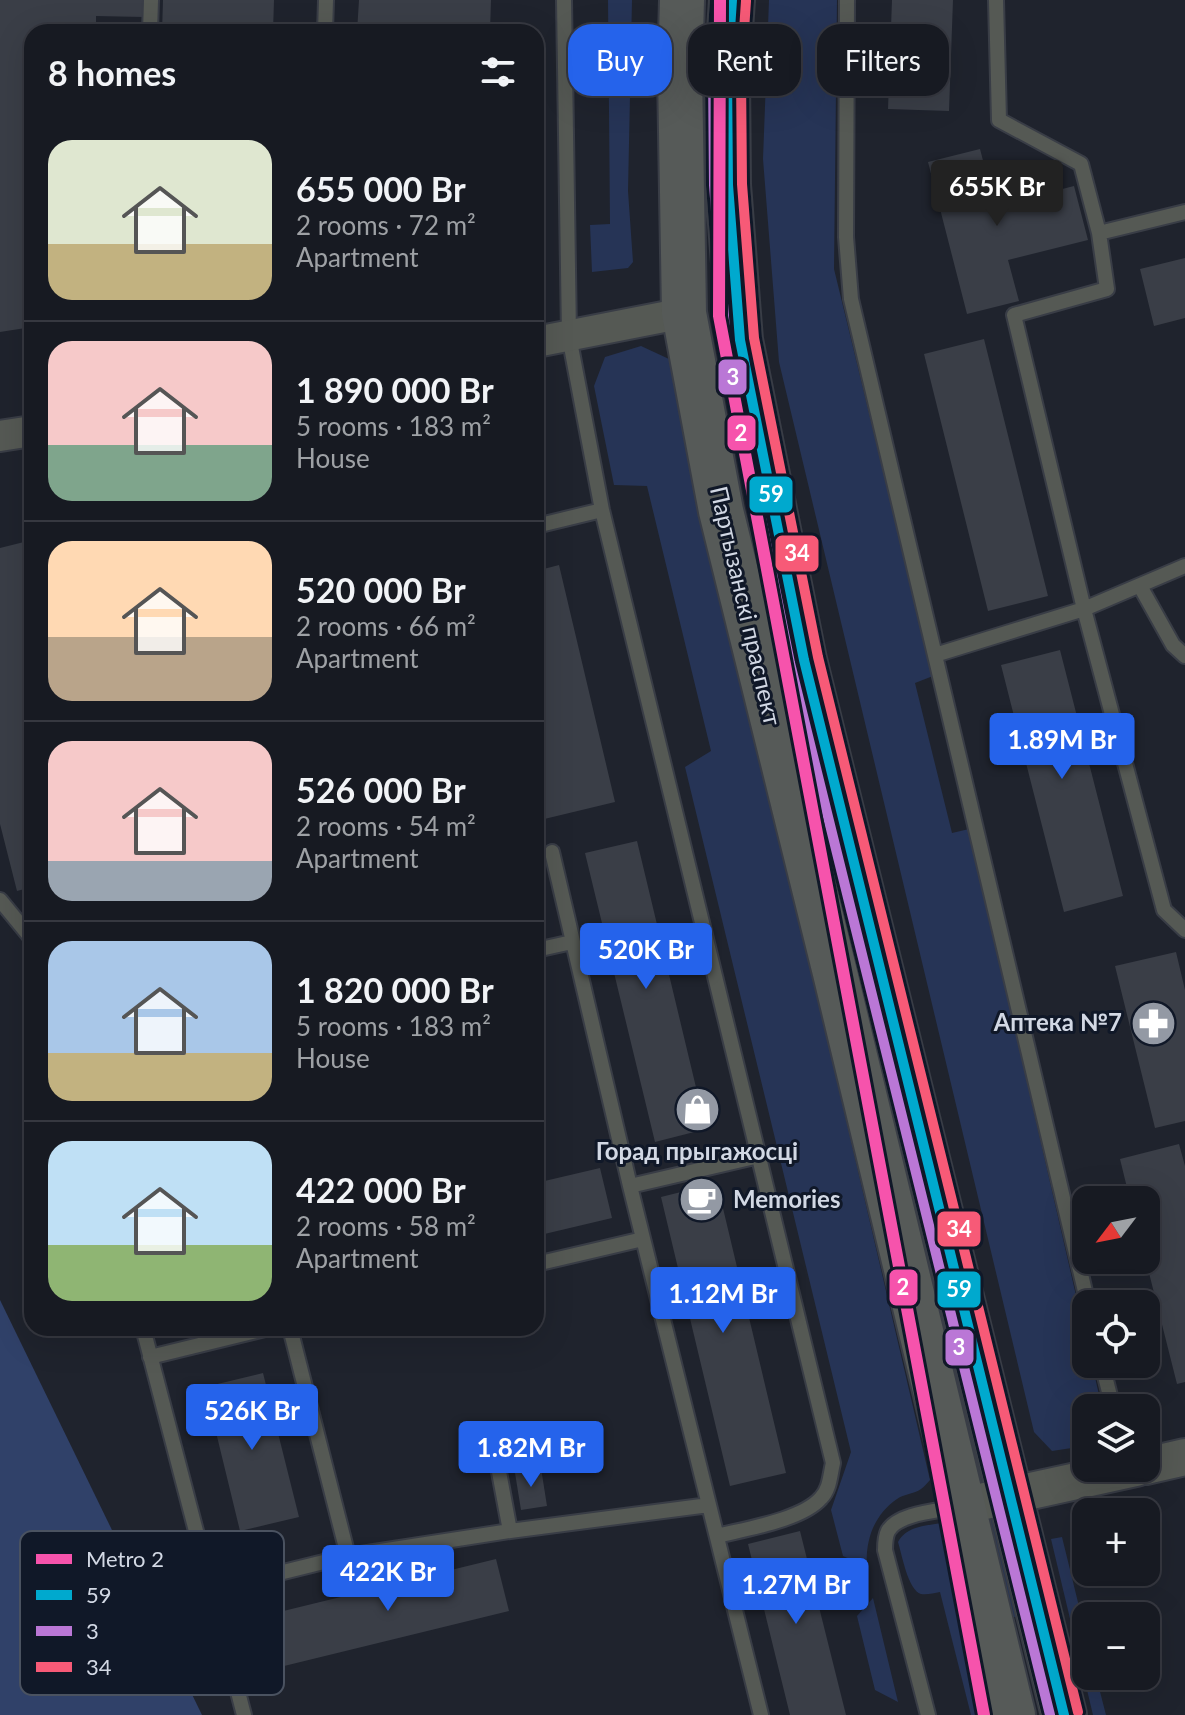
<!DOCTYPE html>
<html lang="en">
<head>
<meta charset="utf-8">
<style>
	:root { --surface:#171a22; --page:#24272f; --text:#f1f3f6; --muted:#9ea1a5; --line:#363840; --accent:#2563eb }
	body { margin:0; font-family:Lato,sans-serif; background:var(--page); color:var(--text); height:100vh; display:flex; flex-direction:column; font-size:30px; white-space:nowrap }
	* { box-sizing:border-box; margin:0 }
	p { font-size:26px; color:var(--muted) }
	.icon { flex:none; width:44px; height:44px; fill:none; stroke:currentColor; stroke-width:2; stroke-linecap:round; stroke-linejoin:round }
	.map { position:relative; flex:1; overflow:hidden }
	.side { position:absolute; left:24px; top:24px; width:520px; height:1312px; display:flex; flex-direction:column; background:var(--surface); border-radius:24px; box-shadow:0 8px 32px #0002,0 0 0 2px var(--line) }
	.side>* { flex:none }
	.banner { position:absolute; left:568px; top:24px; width:496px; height:72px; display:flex; gap:16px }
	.needle { width:52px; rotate:238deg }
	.fabs { position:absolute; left:1072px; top:1186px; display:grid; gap:16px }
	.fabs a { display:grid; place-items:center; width:88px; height:88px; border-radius:16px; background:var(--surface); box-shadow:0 8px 32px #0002,0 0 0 2px var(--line); font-size:40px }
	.price { position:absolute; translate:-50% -68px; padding:0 18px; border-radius:8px; background:var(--accent); color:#fff; font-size:26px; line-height:52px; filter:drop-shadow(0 2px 4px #0008) }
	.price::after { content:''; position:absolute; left:50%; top:48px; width:24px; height:18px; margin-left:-12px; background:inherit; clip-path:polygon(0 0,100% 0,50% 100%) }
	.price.current { background:#222; color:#fff }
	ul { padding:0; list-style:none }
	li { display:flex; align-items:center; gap:24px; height:200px; padding:0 24px }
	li+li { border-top:2px solid var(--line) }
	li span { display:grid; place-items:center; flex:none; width:224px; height:160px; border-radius:24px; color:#555 }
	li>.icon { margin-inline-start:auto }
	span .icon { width:96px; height:96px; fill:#fffc; stroke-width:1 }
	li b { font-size:34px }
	h2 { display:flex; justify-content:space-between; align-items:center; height:96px; padding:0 24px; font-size:34px }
	.pill { padding:0 28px; border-radius:24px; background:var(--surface); box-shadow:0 8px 32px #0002,0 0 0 2px var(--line); font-size:28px; line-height:72px }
	.pill.current { background:var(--accent); color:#fff }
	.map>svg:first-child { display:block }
</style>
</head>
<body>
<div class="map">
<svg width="1185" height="1715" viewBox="0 0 1185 1715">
	<rect width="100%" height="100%" fill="#1f232d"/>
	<path fill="#263456" d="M608,0H632L628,191L633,262L628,268L592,272L590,225L610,224Z
		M769,0H837L834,269L933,676L915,683L952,833L969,829L1086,1339V1364H1092L1102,1408H1086L1085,1446L1052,1451L1034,1432L779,362L763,159Z
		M641,346L669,359L930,1480C927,1483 924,1487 921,1489C914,1494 904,1494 897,1499C874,1515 865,1540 867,1567L843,1556L831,1510L851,1452L685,767L711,751L647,486L614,485L594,386L605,357Z
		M994,1518L1018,1616L1007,1619L982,1521Z
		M941,1523L988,1715H971L940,1592C934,1593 927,1595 921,1594C908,1590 902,1555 898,1542C907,1526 925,1526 941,1523Z
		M1086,1533V1567H1083L1074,1537Z
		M1062,1537L1086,1635V1676H1096L1106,1715H1093L1051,1539Z
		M873,1598L898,1702L875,1690L857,1616Z"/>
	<path fill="#304169" d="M0,1300L202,1715H0Z"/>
	<path fill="#3a3e47" d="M0,0H144V17L96,16V32H32V327L0,332Z
		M163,0H274L273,32H162Z
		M359,0H491L490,32H357Z
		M892,0H953L949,111L888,109Z
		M980,149L995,206L1074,186L1088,240L1008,260L1019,301L967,314L928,162Z
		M1185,258V318L1154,326L1140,269Z
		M984,339L1048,596L988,611L924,354Z
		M32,540V887L17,891L0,824V548Z
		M559,565L615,802L536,821V571Z
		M1060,650L1123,896L1064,912L1001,665Z
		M637,841L706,1129L655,1142L585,853Z
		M1176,952L1185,990V1121L1155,1128L1115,966Z
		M1179,1144L1185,1166V1382L1177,1384L1146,1261V1200H1130L1120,1159Z
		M600,1168L612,1218L536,1236V1183Z
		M717,1183L786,1473L730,1486L661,1197Z
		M263,1373L299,1517L240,1531L205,1387Z
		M541,1468L547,1506L521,1510L515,1473Z
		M800,1531L846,1715H790L774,1650L748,1544Z
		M496,1559L509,1611L280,1667L267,1615Z"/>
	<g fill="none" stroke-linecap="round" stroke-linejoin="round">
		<defs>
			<path id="service" d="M564,0L569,336L602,510L833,1463C830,1475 830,1489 821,1498C802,1520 745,1529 717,1536
				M847,0L846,237L851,299L1088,1304
				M996,0L999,120L1081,164L1099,233L1185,212
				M150,32L151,0
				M325,32L326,0
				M1099,233L1107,289L1014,315L1084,609L1164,910L1185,930
				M536,526L602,510
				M1140,586L1173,645L1185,656
				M935,655L1084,609L1185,566
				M552,852L630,1186L761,1715
				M0,900L32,939
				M536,950L572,942
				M630,1186L759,1156
				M536,1264L643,1239
				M143,1328L244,1715
				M290,1328L348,1556
				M150,1357L269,1328
				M1102,1364L1113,1408
				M497,1461L510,1531
				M211,1590L348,1556L510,1531L709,1505
				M928,1715L885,1550C885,1544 885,1537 888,1531C898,1513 939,1511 957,1507"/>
			<path id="minor" d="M536,342L684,313
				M0,436L32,431"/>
			<path id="tertiary" d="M1146,1466L1185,1457
				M962,1506L1136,1468"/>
			<path id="primary" d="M682,0L680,72L684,313L721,511L836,977L1013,1715
				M732,0L727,74L728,185L740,340L804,660L1064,1715"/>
		</defs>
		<use href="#service" stroke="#393d46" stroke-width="18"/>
		<use href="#minor" stroke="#393d46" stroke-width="34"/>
		<use href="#tertiary" stroke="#393d46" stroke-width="40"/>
		<use href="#primary" stroke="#393d46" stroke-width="48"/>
		<use href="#service" stroke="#555954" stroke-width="14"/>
		<use href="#minor" stroke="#555954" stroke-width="30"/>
		<use href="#tertiary" stroke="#555954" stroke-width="36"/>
		<use href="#primary" stroke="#565a58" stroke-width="44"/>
		<defs>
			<path id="bus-1" d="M732,0L727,74L728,185L740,340L804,660L1064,1715"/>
			<path id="bus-2" d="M718,0L713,74L714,185L726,343L790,663L1050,1715"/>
			<path id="bus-3" d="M746,1L741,74L742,184L754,338L818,657L1078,1712"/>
		</defs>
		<use href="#bus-1" stroke="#101828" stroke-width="16"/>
		<use href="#bus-2" stroke="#101828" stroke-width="16"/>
		<use href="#bus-3" stroke="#101828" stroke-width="16"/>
		<use href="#bus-1" stroke="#00a9ce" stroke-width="10"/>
		<use href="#bus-2" stroke="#ba77d6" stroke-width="10"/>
		<use href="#bus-3" stroke="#f75a77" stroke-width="10"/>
		<defs>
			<path id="metro-1" d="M720,0L719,316L984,1715"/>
		</defs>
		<use href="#metro-1" stroke="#101828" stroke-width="18"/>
		<use href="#metro-1" stroke="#f653ac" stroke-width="12"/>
	</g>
	<defs>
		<symbol id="pharmacy-disc" viewBox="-11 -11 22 22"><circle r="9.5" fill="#9399a4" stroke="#101828"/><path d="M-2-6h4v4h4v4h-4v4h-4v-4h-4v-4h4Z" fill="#fff"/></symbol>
		<symbol id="shop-disc" viewBox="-11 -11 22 22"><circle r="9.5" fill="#9399a4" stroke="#101828"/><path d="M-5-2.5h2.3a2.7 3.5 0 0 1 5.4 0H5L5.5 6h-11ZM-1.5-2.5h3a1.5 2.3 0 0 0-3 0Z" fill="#fff"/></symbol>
		<symbol id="cafe-disc" viewBox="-11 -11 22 22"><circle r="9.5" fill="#9399a4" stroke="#101828"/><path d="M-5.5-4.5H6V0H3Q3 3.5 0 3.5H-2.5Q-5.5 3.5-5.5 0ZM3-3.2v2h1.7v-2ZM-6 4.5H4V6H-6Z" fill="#fff"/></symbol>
	</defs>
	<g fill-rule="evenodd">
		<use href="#pharmacy-disc" x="1128" y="998" width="51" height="51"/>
		<use href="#shop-disc" x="672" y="1084" width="51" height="51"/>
		<use href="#cafe-disc" x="676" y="1174" width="51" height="51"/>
	</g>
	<g text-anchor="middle" stroke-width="6" stroke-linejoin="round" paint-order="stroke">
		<g font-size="24" fill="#d2d8e4" stroke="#101828">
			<text transform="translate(745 606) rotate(77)" y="8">Партызанскі праспект</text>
		</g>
		<g font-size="24" font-weight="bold" fill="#d2d8e4" stroke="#101828" text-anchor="end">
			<text x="1122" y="1031">Аптека №7</text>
			<text x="697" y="1160" text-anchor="middle">Горад прыгажосці</text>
			<text x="733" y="1208" text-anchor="start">Memories</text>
		</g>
	</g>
	<rect x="20" y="1531" width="264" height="164" rx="12" fill="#101828" stroke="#4a5260" stroke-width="2"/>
	<rect x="36" y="1554" width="36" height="10" fill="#f653ac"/>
	<rect x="36" y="1590" width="36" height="10" fill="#00a9ce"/>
	<rect x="36" y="1626" width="36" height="10" fill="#ba77d6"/>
	<rect x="36" y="1662" width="36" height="10" fill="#f75a77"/>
	<g font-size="22" fill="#d2d8e4">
		<text x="86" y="1567">Metro 2</text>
		<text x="86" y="1603">59</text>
		<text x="86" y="1639">3</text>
		<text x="86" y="1675">34</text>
	</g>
	<g stroke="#101828" stroke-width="3">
		<rect x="717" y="358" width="31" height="38" rx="8" fill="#ba77d6"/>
		<rect x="726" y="414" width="31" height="38" rx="8" fill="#f653ac"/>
		<rect x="748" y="475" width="46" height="39" rx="8" fill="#00a9ce"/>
		<rect x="774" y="534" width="46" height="39" rx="8" fill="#f75a77"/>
		<rect x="936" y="1210" width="46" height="38" rx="8" fill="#f75a77"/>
		<rect x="888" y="1268" width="31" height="39" rx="8" fill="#f653ac"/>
		<rect x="936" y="1270" width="46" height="39" rx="8" fill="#00a9ce"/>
		<rect x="944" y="1328" width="31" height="39" rx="8" fill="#ba77d6"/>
	</g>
	<g font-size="22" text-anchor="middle" font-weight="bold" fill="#fff">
		<text x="733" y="385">3</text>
		<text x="741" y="441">2</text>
		<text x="771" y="502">59</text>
		<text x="797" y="561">34</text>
		<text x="959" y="1237">34</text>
		<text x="903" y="1295">2</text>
		<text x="959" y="1297">59</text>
		<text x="959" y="1355">3</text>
	</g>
</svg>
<div class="fabs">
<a><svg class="needle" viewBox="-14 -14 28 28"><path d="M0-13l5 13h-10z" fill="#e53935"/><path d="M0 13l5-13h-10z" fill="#9ea1a5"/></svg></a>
<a><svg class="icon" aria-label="locate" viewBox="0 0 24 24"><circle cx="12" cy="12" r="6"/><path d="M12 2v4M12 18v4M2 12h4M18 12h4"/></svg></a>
<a><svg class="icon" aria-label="layers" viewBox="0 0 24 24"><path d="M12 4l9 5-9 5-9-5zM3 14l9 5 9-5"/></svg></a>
<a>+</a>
<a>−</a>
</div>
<b class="price current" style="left:997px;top:228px">655K Br</b>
<b class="price" style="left:1062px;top:781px">1.89M Br</b>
<b class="price" style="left:646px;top:991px">520K Br</b>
<b class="price" style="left:723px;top:1335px">1.12M Br</b>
<b class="price" style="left:252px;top:1452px">526K Br</b>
<b class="price" style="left:531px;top:1489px">1.82M Br</b>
<b class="price" style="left:388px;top:1613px">422K Br</b>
<b class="price" style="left:796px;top:1626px">1.27M Br</b>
<div class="banner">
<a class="pill current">Buy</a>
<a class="pill">Rent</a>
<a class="pill">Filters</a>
</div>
<section class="side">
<h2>8 homes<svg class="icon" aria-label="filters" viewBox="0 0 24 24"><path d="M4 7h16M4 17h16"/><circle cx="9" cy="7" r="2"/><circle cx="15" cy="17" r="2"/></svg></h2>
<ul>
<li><span style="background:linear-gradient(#dfe7d0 65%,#c2b280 0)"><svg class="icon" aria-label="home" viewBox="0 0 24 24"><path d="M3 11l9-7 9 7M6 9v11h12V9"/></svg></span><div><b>655 000 Br</b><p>2 rooms · 72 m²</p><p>Apartment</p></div></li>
<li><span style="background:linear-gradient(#f6c9c9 65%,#7fa58c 0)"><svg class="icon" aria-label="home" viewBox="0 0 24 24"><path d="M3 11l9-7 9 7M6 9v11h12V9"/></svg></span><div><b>1 890 000 Br</b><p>5 rooms · 183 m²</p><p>House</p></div></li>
<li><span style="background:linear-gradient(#ffd9b3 60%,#b9a48a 0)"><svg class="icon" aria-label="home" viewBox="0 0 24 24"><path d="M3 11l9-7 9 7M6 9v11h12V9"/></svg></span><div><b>520 000 Br</b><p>2 rooms · 66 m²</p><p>Apartment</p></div></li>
<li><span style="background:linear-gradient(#f6c9c9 75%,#9aa5b1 0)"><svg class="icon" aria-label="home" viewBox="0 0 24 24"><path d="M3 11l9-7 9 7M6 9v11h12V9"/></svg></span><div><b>526 000 Br</b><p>2 rooms · 54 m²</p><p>Apartment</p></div></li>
<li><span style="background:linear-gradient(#a9c7e8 70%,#c2b280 0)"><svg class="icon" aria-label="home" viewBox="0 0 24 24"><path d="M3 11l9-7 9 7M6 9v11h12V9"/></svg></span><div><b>1 820 000 Br</b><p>5 rooms · 183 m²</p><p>House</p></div></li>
<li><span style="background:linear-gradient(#bfe0f5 65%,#8fb573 0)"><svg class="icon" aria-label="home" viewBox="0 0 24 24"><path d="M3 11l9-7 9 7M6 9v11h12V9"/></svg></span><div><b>422 000 Br</b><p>2 rooms · 58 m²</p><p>Apartment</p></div></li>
</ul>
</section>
</div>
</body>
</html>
